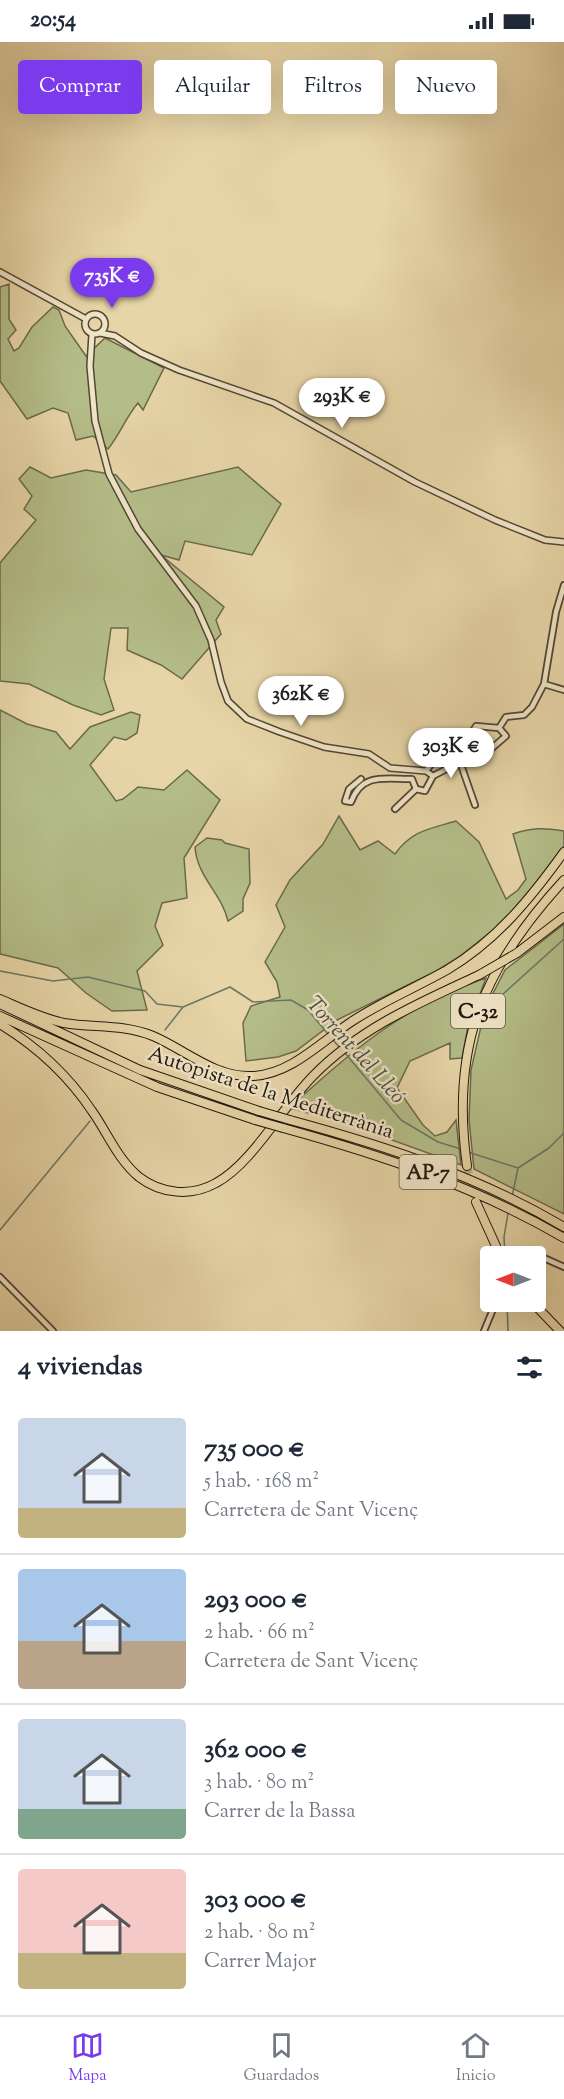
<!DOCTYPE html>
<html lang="es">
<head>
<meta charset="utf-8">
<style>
	:root { --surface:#fff; --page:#f6f6f7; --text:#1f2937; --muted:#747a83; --line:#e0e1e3; --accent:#7c3aed }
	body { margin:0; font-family:"Sorts Mill Goudy",serif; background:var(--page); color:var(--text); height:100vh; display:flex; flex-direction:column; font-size:22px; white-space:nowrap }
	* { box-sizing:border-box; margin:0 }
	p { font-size:20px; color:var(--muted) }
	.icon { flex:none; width:33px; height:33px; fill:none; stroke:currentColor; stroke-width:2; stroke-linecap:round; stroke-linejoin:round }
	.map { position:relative; height:1289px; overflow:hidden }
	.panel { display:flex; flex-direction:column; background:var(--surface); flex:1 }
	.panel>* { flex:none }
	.top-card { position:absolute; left:18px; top:18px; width:528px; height:54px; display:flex; gap:12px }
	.needle { width:39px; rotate:270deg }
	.controls { position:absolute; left:480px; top:1204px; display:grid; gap:12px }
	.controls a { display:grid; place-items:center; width:66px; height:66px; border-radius:6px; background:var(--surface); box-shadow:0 6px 24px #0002; font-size:30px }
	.price { position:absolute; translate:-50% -51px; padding:0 14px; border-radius:21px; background:#fff; color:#222; font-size:20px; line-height:39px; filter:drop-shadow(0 2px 3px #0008) }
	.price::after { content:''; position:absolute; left:50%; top:36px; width:18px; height:14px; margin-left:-9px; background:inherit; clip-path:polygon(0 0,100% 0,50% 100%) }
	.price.active { background:var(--accent); color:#fff }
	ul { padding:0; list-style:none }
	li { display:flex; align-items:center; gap:18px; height:150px; padding:0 18px }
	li+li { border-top:2px solid var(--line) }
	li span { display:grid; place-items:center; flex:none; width:168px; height:120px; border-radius:6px; color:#555 }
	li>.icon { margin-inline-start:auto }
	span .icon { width:72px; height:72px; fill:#fffc; stroke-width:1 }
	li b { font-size:26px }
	h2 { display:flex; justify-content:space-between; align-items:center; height:72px; padding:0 18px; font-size:26px }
	.tag { padding:0 21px; border-radius:6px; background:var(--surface); box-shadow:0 6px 24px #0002; font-size:21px; line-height:54px }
	.tag.active { background:var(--accent); color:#fff }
	.status { display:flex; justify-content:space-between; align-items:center; height:42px; padding:0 30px; background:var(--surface); direction:ltr }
	.status svg { height:16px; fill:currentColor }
	.dock { display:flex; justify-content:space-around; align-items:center; height:84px; border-top:2px solid var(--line); background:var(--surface); font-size:16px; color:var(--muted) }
	.dock a { display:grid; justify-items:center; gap:3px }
	.dock .active { color:var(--accent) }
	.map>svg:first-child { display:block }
</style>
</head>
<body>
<div class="status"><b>20:54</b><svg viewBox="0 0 49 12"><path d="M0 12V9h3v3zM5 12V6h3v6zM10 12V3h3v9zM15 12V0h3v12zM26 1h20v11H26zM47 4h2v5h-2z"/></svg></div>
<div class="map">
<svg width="564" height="1289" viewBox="0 0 564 1289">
	<rect width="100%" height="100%" fill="#e7d5a7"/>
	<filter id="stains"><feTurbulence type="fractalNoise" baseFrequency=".00333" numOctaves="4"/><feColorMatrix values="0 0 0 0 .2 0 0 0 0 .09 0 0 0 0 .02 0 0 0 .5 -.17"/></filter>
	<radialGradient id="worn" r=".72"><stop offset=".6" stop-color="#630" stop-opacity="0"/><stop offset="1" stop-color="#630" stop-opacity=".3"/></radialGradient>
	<path fill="#b4bd88" stroke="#6a6a4c" stroke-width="1.5" d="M9,242V277L16,288L8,297L14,309L19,306L32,285L53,265L59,268L65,284L86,314L105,296L164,326L143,368L138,361C126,375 120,392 108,407L93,394L76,398L68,371L53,366L27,377L0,339V245Z
		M30,425L51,436L86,428L116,433L131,450L238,425L281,462L252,513L185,499L179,518L161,513L224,565L216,578L221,592L182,637L161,623L127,608L128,586H111L104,637L114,668L101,673L73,663L29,642L0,639V521L36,478L24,467L32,454L19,437Z
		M0,668L27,682L56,690L70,707L90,685L131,670L140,673L137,691L126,698L114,695L90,723L116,759L123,757L138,745L164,748L187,728L220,758L184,816L187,856L162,861L155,884L163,903L137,929L147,968L112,969L86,951L58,926L0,912Z
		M339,774L360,808L378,799L395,812C412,788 430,787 456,779L479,800L506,857L518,848L526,837L513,792C533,785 545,786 564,789V804L524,858L493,888L459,915L436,929L337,978L296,1009L278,1015L246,1019L243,981L251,964L280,955L277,940L265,920L285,885L276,863L290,838L323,802Z
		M207,796L222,798L225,801L249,807L250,841L243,857V869L228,879C222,852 197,835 195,805Z
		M564,882V1172L474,1127L469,1078L471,1028L485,967L505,928Z
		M486,936L468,984L462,1016L450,1017V1001L410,1019L397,1046L423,1083L435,1094L447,1090L456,1078L461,1123L345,1081L289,1066C351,1010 405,962 486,936Z"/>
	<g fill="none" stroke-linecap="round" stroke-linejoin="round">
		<path stroke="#687868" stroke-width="1.5" d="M0,929L53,939L88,935L145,949L157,962L183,965L230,945L253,960L291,958L308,968L328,992
			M503,952L564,897
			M165,988L183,965
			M333,998L340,1006
			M345,1011L401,1078L438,1100L461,1107
			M468,1110L518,1126
			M512,1155L518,1126L549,1106L564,1091
			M0,1188L90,1079
			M505,1215L504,1195L508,1171
			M507,1260L508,1289"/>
		<path stroke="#bfaf89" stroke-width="8" stroke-dasharray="8 4" stroke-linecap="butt" d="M467,1124L476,1160"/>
		<defs>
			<path id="minor" d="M544,642L564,648
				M499,686L506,675L524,673L532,665L544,642L556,570L564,543
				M446,709L460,720
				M460,720L475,763
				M433,734L426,729C436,715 449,702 467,699L476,684L499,686
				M433,734L460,720L477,719L506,694L499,686
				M361,737L349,747L345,759L351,760C362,730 386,737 412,737L416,747
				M416,747L425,749L433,734
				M395,767L416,747
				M517,1215L535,1212L564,1225
				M0,1235L53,1289
				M484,1289L496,1260"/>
			<path id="tertiary" d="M0,230L86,277
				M85 282a10 10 0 1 1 20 0a10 10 0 1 1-20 0Z
				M100,291L115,294L141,311L179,328L274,361L415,440L495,478L545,498L564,500
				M92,292L90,324L95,379L109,432L138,487L196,564L211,598L221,640L228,659L247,677L280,690L324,705L369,712L390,726L426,729"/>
			<path id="motorway" d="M517,911L564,875
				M0,957C21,966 41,976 64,981C94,986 123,982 153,994C186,1008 215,1036 253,1034C291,1032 321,1000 351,980C381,960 415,946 447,928C497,898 531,856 564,810
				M0,962L140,1028L259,1069
				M0,974L157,1045L255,1078
				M0,982C36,1004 68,1033 92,1069C107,1090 118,1118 139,1135C161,1152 191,1155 216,1141C252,1122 283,1064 313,1034C360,986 419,961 479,933
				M290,1078C386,1104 478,1134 564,1185
				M283,1086C381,1113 475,1144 564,1196
				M467,1124C450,1003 483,926 564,838
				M476,1160L501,1215
				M532,1260L560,1289"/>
		</defs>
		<use href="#minor" stroke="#524635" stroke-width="8"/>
		<use href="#tertiary" stroke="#524635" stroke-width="8"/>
		<use href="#motorway" stroke="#21160f" stroke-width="10"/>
		<use href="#minor" stroke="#efe4c6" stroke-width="4.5"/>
		<use href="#tertiary" stroke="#efe4c6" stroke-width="5"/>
		<use href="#motorway" stroke="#e7d5a7" stroke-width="8"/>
		<defs>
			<path id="motorway-bridge" d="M479,933L517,911
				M259,1069L290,1078
				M255,1078L283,1086"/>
		</defs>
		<use href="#motorway-bridge" stroke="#21160f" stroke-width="10" stroke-linecap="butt"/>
		<use href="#motorway-bridge" stroke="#e7d5a7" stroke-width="8"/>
	</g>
	<g text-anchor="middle" stroke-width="5" stroke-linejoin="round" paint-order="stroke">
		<g fill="#efe4c6" stroke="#5f5446" stroke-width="1.5">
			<rect x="451" y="952" width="54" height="34" rx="4.5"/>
			<rect x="399.5" y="1113" width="57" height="34" rx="4.5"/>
		</g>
		<g font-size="20" font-weight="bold" fill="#21160f">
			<text x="478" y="976">C-32</text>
			<text x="428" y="1137">AP-7</text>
		</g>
		<g font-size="21" fill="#21160f" stroke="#efe4c6">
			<text transform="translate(271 1050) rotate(18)" y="7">Autopista de la Mediterrània</text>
		</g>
		<g font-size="22" font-style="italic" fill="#4a4f43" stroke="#efe4c6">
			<text transform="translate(357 1007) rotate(48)" y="8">Torrent del Lleó</text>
		</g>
	</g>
	<rect width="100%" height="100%" filter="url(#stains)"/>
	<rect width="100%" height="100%" fill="url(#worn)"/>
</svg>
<div class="controls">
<a><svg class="needle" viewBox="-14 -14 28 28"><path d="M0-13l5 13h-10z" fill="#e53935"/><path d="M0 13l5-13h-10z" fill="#747a83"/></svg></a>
</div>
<b class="price active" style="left:112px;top:267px">735K €</b>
<b class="price" style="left:342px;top:387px">293K €</b>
<b class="price" style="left:301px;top:685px">362K €</b>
<b class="price" style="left:451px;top:737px">303K €</b>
<div class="top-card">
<a class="tag active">Comprar</a>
<a class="tag">Alquilar</a>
<a class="tag">Filtros</a>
<a class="tag">Nuevo</a>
</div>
</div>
<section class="panel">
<h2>4 viviendas<svg class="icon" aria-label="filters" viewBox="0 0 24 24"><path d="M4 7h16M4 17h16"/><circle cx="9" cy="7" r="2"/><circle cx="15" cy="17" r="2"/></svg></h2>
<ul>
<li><span style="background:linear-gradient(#c9d6e8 75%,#c2b280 0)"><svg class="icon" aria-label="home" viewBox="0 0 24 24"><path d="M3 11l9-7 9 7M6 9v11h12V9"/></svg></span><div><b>735 000 €</b><p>5 hab. · 168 m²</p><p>Carretera de Sant Vicenç</p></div></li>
<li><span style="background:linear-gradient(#a9c7e8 60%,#b9a48a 0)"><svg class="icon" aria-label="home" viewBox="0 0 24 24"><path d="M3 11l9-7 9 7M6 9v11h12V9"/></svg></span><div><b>293 000 €</b><p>2 hab. · 66 m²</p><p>Carretera de Sant Vicenç</p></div></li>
<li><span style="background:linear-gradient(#c9d6e8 75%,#7fa58c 0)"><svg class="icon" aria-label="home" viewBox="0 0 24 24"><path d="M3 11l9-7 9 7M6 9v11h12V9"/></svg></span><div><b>362 000 €</b><p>3 hab. · 80 m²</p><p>Carrer de la Bassa</p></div></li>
<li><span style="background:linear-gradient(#f6c9c9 70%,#c2b280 0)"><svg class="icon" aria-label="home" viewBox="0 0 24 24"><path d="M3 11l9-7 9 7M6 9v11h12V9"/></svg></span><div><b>303 000 €</b><p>2 hab. · 80 m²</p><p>Carrer Major</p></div></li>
</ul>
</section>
<nav class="dock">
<a class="active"><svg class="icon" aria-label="map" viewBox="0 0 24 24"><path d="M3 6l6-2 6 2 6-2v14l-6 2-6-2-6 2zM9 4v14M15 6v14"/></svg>Mapa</a>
<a><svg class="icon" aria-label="saved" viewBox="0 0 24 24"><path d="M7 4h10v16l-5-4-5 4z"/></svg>Guardados</a>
<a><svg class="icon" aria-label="home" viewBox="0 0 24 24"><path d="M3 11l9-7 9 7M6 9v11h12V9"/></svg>Inicio</a>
</nav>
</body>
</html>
